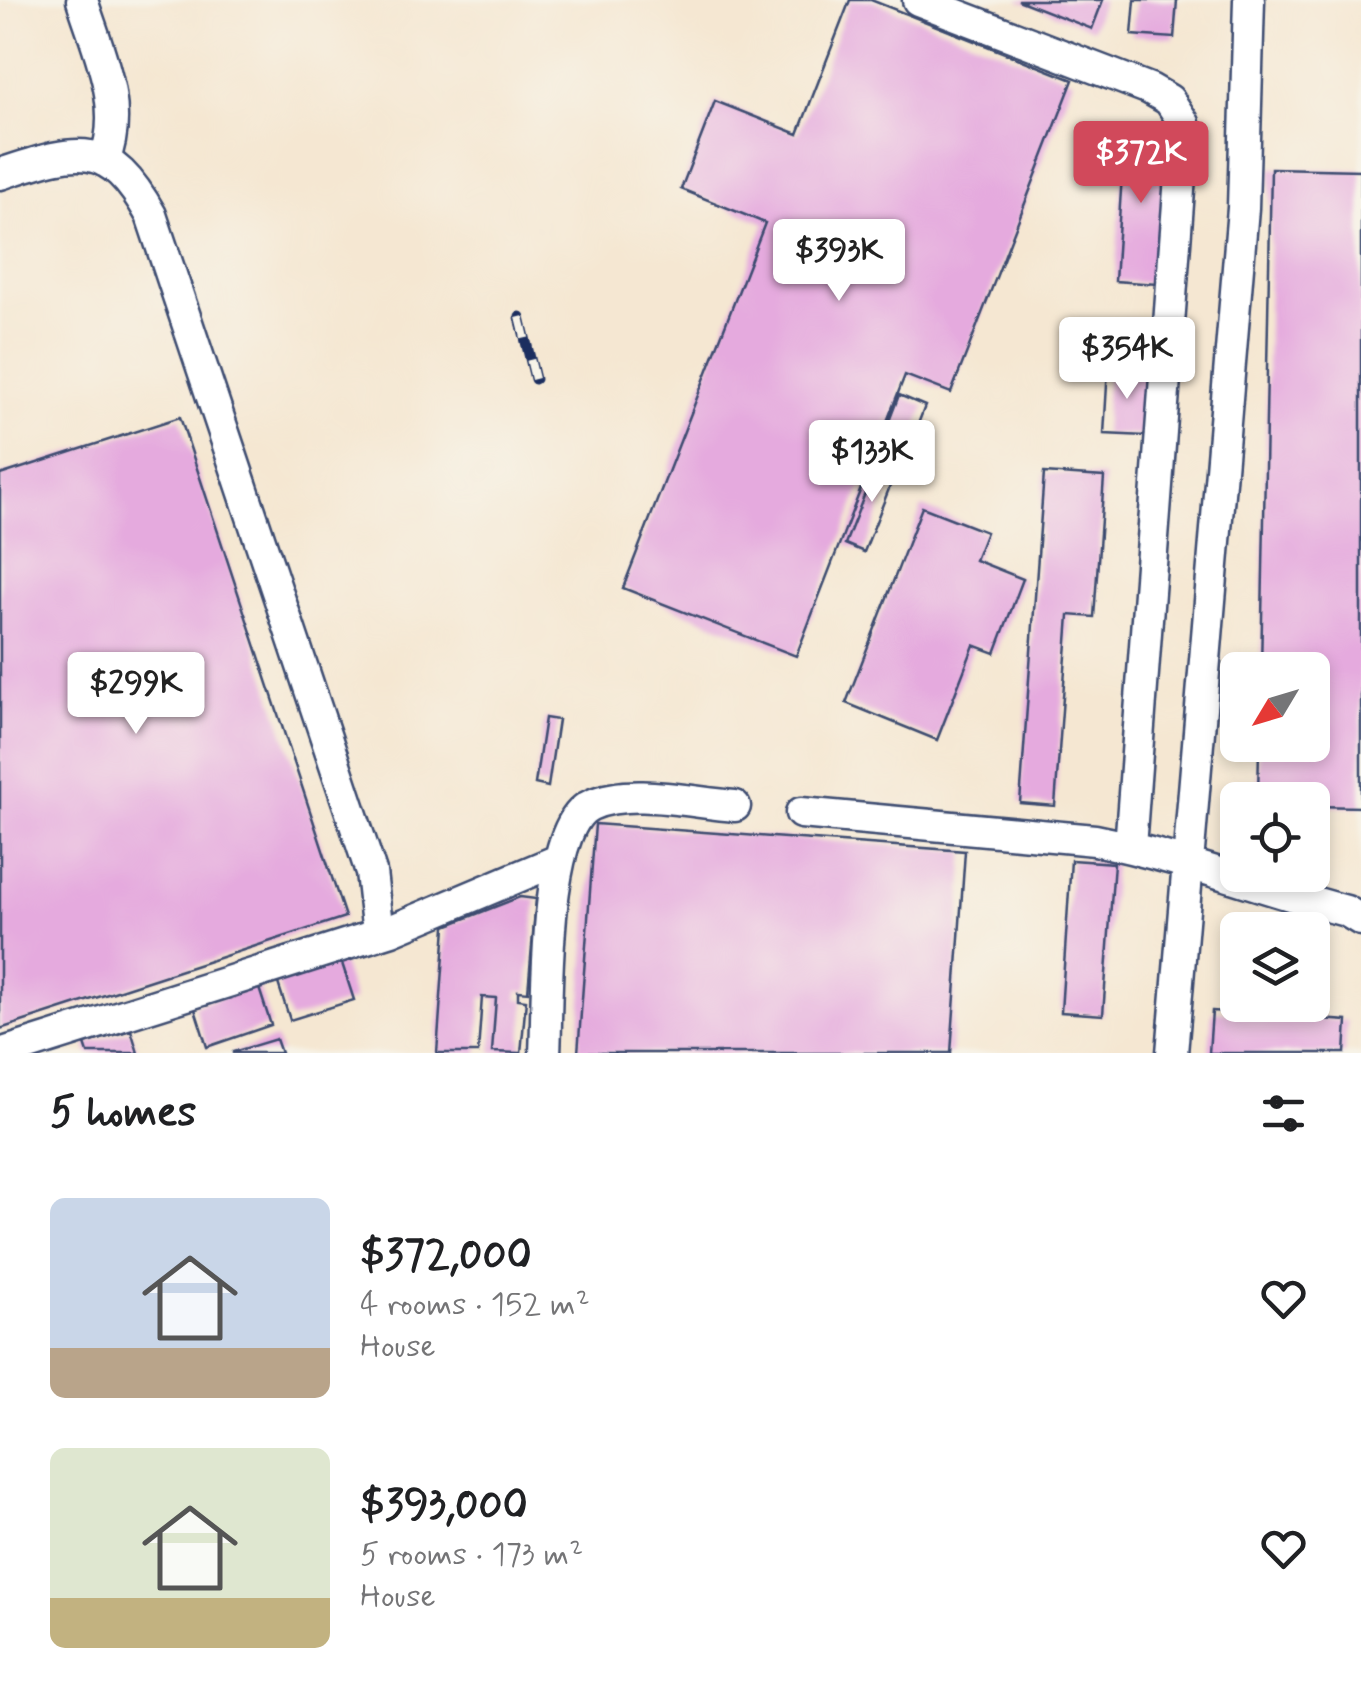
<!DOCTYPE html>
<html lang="en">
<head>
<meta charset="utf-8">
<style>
	:root { --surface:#fff; --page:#f6f6f6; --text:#202124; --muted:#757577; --accent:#d1495b }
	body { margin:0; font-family:Mynerve,sans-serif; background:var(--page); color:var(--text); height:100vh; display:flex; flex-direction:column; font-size:38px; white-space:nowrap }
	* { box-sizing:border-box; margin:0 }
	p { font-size:32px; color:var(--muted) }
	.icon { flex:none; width:55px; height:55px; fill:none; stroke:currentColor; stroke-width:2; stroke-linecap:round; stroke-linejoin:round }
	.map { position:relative; height:1053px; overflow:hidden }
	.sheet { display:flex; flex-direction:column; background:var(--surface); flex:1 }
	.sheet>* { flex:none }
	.needle { width:65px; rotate:232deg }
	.controls { position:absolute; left:1220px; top:652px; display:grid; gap:20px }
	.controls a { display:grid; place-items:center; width:110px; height:110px; border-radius:15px; background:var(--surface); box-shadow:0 5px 15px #0003; font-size:50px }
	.price { position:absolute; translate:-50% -85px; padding:0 22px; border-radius:10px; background:#fff; color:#222; font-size:32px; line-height:65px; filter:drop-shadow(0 2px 5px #0008) }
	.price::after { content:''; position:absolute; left:50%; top:60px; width:30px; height:22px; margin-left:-15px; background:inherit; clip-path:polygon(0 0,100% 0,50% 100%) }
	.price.current { background:var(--accent); color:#fff }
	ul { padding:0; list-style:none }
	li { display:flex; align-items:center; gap:30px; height:250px; padding:0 50px }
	li span { display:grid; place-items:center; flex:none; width:280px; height:200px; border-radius:15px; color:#555 }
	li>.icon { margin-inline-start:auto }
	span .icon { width:120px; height:120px; fill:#fffc; stroke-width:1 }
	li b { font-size:42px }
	h2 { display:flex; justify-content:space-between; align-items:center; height:120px; padding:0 50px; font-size:42px }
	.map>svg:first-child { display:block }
</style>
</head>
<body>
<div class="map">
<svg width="1361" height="1053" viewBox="0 0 1361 1053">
	<rect width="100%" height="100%" fill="#f7f3e8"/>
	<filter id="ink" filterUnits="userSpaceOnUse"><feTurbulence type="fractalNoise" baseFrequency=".01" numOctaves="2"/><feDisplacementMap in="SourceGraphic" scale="20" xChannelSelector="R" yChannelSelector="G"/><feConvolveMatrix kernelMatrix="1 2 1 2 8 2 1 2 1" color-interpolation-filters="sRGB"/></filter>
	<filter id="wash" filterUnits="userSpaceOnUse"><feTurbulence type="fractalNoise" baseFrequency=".0048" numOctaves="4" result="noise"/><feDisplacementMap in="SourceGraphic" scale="40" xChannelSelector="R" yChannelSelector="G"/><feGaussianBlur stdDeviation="2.25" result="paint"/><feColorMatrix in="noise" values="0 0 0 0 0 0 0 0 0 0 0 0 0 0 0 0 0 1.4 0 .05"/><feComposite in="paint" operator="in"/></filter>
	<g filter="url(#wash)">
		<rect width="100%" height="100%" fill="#f5e7d2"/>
		<g id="blocks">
			<path fill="#e5aade" d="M850,0H871L1073,80L951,393L905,375L796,656L623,588L765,223L681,189L715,101L798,134Z
				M1018,0H1103L1092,29Z
				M1135,0H1177L1174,38L1132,35Z
				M1125,129L1168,132L1157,284L1115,281Z
				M1271,168L1361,170V807L1312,806V800H1258L1259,745H1312V670H1261Z
				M1108,368L1150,370L1146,436L1104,434Z
				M899,395L925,406L904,460L878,450Z
				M180,417L345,917L0,1029V475Z
				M879,458L898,466L864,552L845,544Z
				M1044,473L1104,477L1094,617L1069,615L1055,806L1020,803Z
				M922,507L986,532L975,560L1023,579L995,653L974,645L937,740L846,703Z
				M545,718L558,720L548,787L535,784Z
				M595,824L965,851L951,1053H578Z
				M1071,860L1114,863L1103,1015L1061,1012Z
				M520,897L536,899L528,992L518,991V999L526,1000L521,1053L492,1052L496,998L482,997L478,1053H437L446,926Z
				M340,957L354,1000L290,1020L276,977Z
				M258,985L271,1025L207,1047L194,1006Z
				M1212,1011L1347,1021L1345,1053H1209Z
				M131,1030L138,1053H88L85,1044Z
				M276,1039L281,1053H233V1052Z"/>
		</g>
	</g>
	<g filter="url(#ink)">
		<use href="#blocks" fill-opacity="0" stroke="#3c4b6f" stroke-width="2.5"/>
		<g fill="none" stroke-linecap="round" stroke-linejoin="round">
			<defs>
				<path id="minor" d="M82,0C98,51 126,107 104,161
					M918,0L1150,89L1169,100L1184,123L1130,847
					M0,174C75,150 107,135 151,215L371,872L378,934
					M801,813L1095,840C1180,857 1262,889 1346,911L1361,920
					M3,1053L392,930L558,860
					M545,1053C548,1003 542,826 591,805C631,787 692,803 735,806
					M1172,1053L1243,208L1249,0"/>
			</defs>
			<use href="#minor" stroke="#3c4b6f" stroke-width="35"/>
			<use href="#minor" stroke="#fff" stroke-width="30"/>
			<defs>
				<path id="rail" d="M520,317L535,379"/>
			</defs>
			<use href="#rail" stroke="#1b2f5e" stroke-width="11"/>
			<use href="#rail" stroke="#f7f3e8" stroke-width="8" stroke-dasharray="22" stroke-linecap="butt"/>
		</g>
	</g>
</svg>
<div class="controls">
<a><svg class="needle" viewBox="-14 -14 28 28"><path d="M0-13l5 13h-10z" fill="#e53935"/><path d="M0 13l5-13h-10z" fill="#757577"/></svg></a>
<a><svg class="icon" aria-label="locate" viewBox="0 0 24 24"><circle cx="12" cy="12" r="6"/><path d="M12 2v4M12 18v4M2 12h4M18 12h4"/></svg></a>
<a><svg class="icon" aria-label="layers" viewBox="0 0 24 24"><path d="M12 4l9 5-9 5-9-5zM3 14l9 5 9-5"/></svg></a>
</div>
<b class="price current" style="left:1141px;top:206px">$372K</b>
<b class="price" style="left:839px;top:304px">$393K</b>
<b class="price" style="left:1127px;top:402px">$354K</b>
<b class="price" style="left:872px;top:505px">$133K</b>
<b class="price" style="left:136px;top:737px">$299K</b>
</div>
<section class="sheet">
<h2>5 homes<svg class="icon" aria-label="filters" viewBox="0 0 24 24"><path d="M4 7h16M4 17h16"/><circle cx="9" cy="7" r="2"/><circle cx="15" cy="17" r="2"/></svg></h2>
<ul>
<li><span style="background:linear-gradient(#c9d6e8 75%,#b9a48a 0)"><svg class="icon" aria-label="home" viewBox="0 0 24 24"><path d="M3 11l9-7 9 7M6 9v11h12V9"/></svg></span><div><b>$372,000</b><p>4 rooms · 152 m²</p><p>House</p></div><svg class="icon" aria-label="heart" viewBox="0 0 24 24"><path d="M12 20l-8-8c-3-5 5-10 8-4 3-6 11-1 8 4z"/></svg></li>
<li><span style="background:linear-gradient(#dfe7d0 75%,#c2b280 0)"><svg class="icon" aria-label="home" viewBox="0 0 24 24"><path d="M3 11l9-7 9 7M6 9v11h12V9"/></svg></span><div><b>$393,000</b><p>5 rooms · 173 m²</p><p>House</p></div><svg class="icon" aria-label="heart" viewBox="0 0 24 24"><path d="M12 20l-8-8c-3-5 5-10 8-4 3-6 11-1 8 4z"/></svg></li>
</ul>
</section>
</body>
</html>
